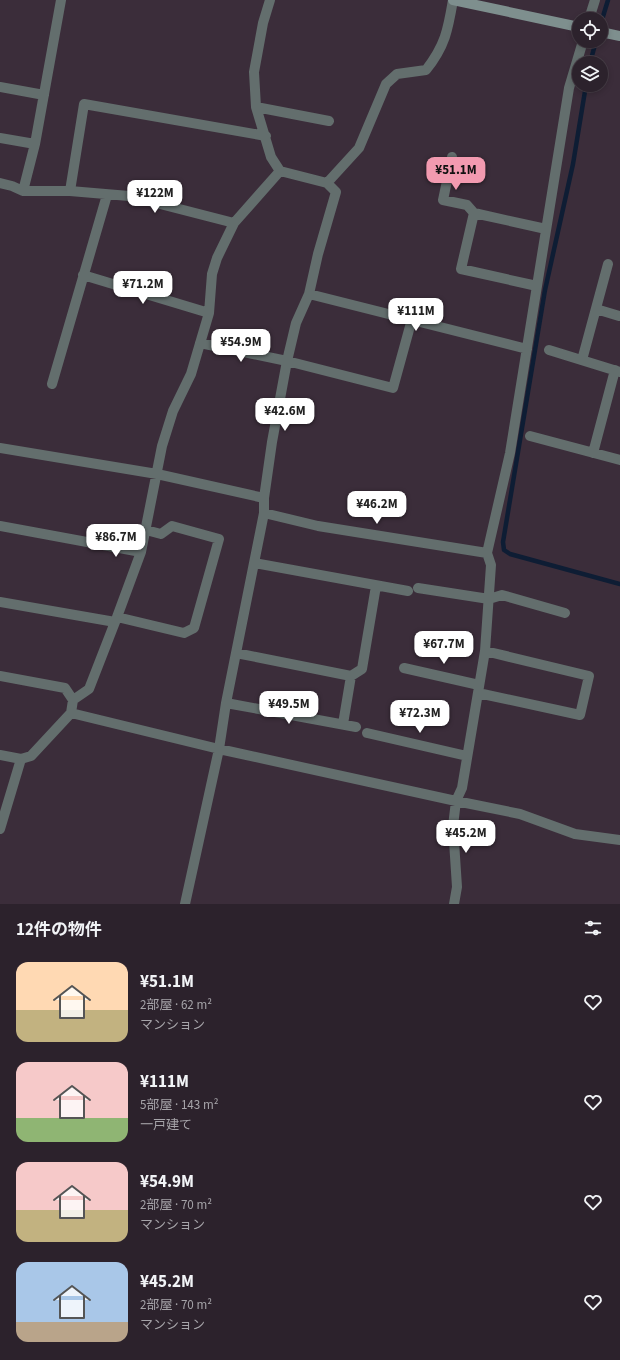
<!DOCTYPE html>
<html lang="ja">
<head>
<meta charset="utf-8">
<style>
	:root { --surface:#2c222c; --page:#382f38; --text:#f1f3f6; --muted:#a6a4a9; --line:#483f48; --accent:#f29ab0 }
	body { margin:0; font-family:"Source Sans 3","Noto Sans JP",sans-serif; background:var(--page); color:var(--text); height:100vh; display:flex; flex-direction:column; font-size:15px; white-space:nowrap }
	* { box-sizing:border-box; margin:0 }
	p { font-size:13px; color:var(--muted) }
	.icon { flex:none; width:22px; height:22px; fill:none; stroke:currentColor; stroke-width:2; stroke-linecap:round; stroke-linejoin:round }
	.map { position:relative; height:904px; overflow:hidden }
	.details { display:flex; flex-direction:column; background:var(--surface); flex:1 }
	.details>* { flex:none }
	.tools { position:absolute; left:572px; top:12px; display:grid; gap:8px }
	.tools a { display:grid; place-items:center; width:36px; height:36px; border-radius:50%; background:var(--surface); box-shadow:0 2px 6px #0003,0 0 0 1px var(--line); font-size:20px }
	.price { position:absolute; translate:-50% -34px; padding:0 9px; border-radius:8px; background:#fff; color:#222; font-size:13px; line-height:26px; filter:drop-shadow(0 1px 2px #0008) }
	.price::after { content:''; position:absolute; left:50%; top:24px; width:12px; height:9px; margin-left:-6px; background:inherit; clip-path:polygon(0 0,100% 0,50% 100%) }
	.price.active { background:var(--accent); color:#111 }
	ul { padding:0; list-style:none }
	li { display:flex; align-items:center; gap:12px; height:100px; padding:0 16px }
	li span { display:grid; place-items:center; flex:none; width:112px; height:80px; border-radius:12px; color:#555 }
	li>.icon { margin-inline-start:auto }
	span .icon { width:48px; height:48px; fill:#fffc; stroke-width:1 }
	li b { font-size:17px }
	h2 { display:flex; justify-content:space-between; align-items:center; height:48px; padding:0 16px; font-size:17px }
	.map>svg:first-child { display:block }
</style>
</head>
<body>
<div class="map">
<svg width="620" height="904" viewBox="0 0 620 904">
	<rect width="100%" height="100%" fill="#3b2d3a"/>
	<g fill="none" stroke-linecap="round" stroke-linejoin="round">
		<path stroke="#0e1d34" stroke-width="4.5" d="M601,23L608,0
			M590,63L596,41
			M586,85L573,164L545,290L503,542L504,550L510,554L620,584"/>
		<path stroke="#636e6d" stroke-width="10" d="M589,19L595,0
			M0,87L44,95
			M256,107L329,121
			M0,138L35,144
			M452,157L443,200L467,205L474,213
			M0,183L12,186L23,191H70L129,196L234,223L280,171
			M327,183L359,148L386,84L397,74L426,70C445,46 448,30 453,0
			M23,191L35,144L61,0
			M70,191L84,104L266,136
			M83,275L209,313
			M537,286L461,269L474,213L546,229
			M309,294L527,349
			M596,309L619,316
			M200,343L287,361L393,388L412,319
			M549,350L620,372
			M582,360L608,264
			M52,384L107,195
			M530,436L620,460
			M0,448L157,474L264,498
			M593,453L615,370
			M264,513L318,526L487,553
			M0,526L141,552L162,446L173,411L191,374L209,313L212,274L217,258L234,223
			M141,552L117,617L184,633L194,628L219,539L172,526L161,534L146,530
			M254,563L408,591
			M418,588L489,599L502,595L565,613
			M0,602L115,622
			M236,653L351,676
			M404,668L479,685
			M0,676L65,688L73,700
			M478,693L580,715L589,676L485,651
			M226,703L356,727
			M71,713L73,700L89,689L117,617
			M343,724L351,676L362,669L376,586
			M367,733L467,756
			M0,755L21,759L31,756L71,713L219,749L456,801L462,788L485,651L491,565L487,553L510,453L569,88L583,41
			M0,829L21,759
			M185,904L219,749L226,703L264,513V498L272,442L287,361L296,323L309,294L318,254L336,192L327,183L280,171L271,157L256,107L254,72L263,23L270,0
			M454,904L457,887L453,826L456,801L520,814L575,834L620,840"/>
		<path stroke="#7e8f8e" stroke-width="10" d="M453,0L579,27
			M601,32L620,36"/>
	</g>
</svg>
<div class="tools">
<a><svg class="icon" aria-label="locate" viewBox="0 0 24 24"><circle cx="12" cy="12" r="6"/><path d="M12 2v4M12 18v4M2 12h4M18 12h4"/></svg></a>
<a><svg class="icon" aria-label="layers" viewBox="0 0 24 24"><path d="M12 4l9 5-9 5-9-5zM3 14l9 5 9-5"/></svg></a>
</div>
<b class="price active" style="left:456px;top:191px">¥51.1M</b>
<b class="price" style="left:155px;top:214px">¥122M</b>
<b class="price" style="left:143px;top:305px">¥71.2M</b>
<b class="price" style="left:416px;top:332px">¥111M</b>
<b class="price" style="left:241px;top:363px">¥54.9M</b>
<b class="price" style="left:285px;top:432px">¥42.6M</b>
<b class="price" style="left:377px;top:525px">¥46.2M</b>
<b class="price" style="left:116px;top:558px">¥86.7M</b>
<b class="price" style="left:444px;top:665px">¥67.7M</b>
<b class="price" style="left:289px;top:725px">¥49.5M</b>
<b class="price" style="left:420px;top:734px">¥72.3M</b>
<b class="price" style="left:466px;top:854px">¥45.2M</b>
</div>
<section class="details">
<h2>12件の物件<svg class="icon" aria-label="filters" viewBox="0 0 24 24"><path d="M4 7h16M4 17h16"/><circle cx="9" cy="7" r="2"/><circle cx="15" cy="17" r="2"/></svg></h2>
<ul>
<li><span style="background:linear-gradient(#ffd9b3 60%,#c2b280 0)"><svg class="icon" aria-label="home" viewBox="0 0 24 24"><path d="M3 11l9-7 9 7M6 9v11h12V9"/></svg></span><div><b>¥51.1M</b><p>2部屋 · 62 m²</p><p>マンション</p></div><svg class="icon" aria-label="heart" viewBox="0 0 24 24"><path d="M12 20l-8-8c-3-5 5-10 8-4 3-6 11-1 8 4z"/></svg></li>
<li><span style="background:linear-gradient(#f6c9c9 70%,#8fb573 0)"><svg class="icon" aria-label="home" viewBox="0 0 24 24"><path d="M3 11l9-7 9 7M6 9v11h12V9"/></svg></span><div><b>¥111M</b><p>5部屋 · 143 m²</p><p>一戸建て</p></div><svg class="icon" aria-label="heart" viewBox="0 0 24 24"><path d="M12 20l-8-8c-3-5 5-10 8-4 3-6 11-1 8 4z"/></svg></li>
<li><span style="background:linear-gradient(#f6c9c9 60%,#c2b280 0)"><svg class="icon" aria-label="home" viewBox="0 0 24 24"><path d="M3 11l9-7 9 7M6 9v11h12V9"/></svg></span><div><b>¥54.9M</b><p>2部屋 · 70 m²</p><p>マンション</p></div><svg class="icon" aria-label="heart" viewBox="0 0 24 24"><path d="M12 20l-8-8c-3-5 5-10 8-4 3-6 11-1 8 4z"/></svg></li>
<li><span style="background:linear-gradient(#a9c7e8 75%,#b9a48a 0)"><svg class="icon" aria-label="home" viewBox="0 0 24 24"><path d="M3 11l9-7 9 7M6 9v11h12V9"/></svg></span><div><b>¥45.2M</b><p>2部屋 · 70 m²</p><p>マンション</p></div><svg class="icon" aria-label="heart" viewBox="0 0 24 24"><path d="M12 20l-8-8c-3-5 5-10 8-4 3-6 11-1 8 4z"/></svg></li>
</ul>
</section>
</body>
</html>
